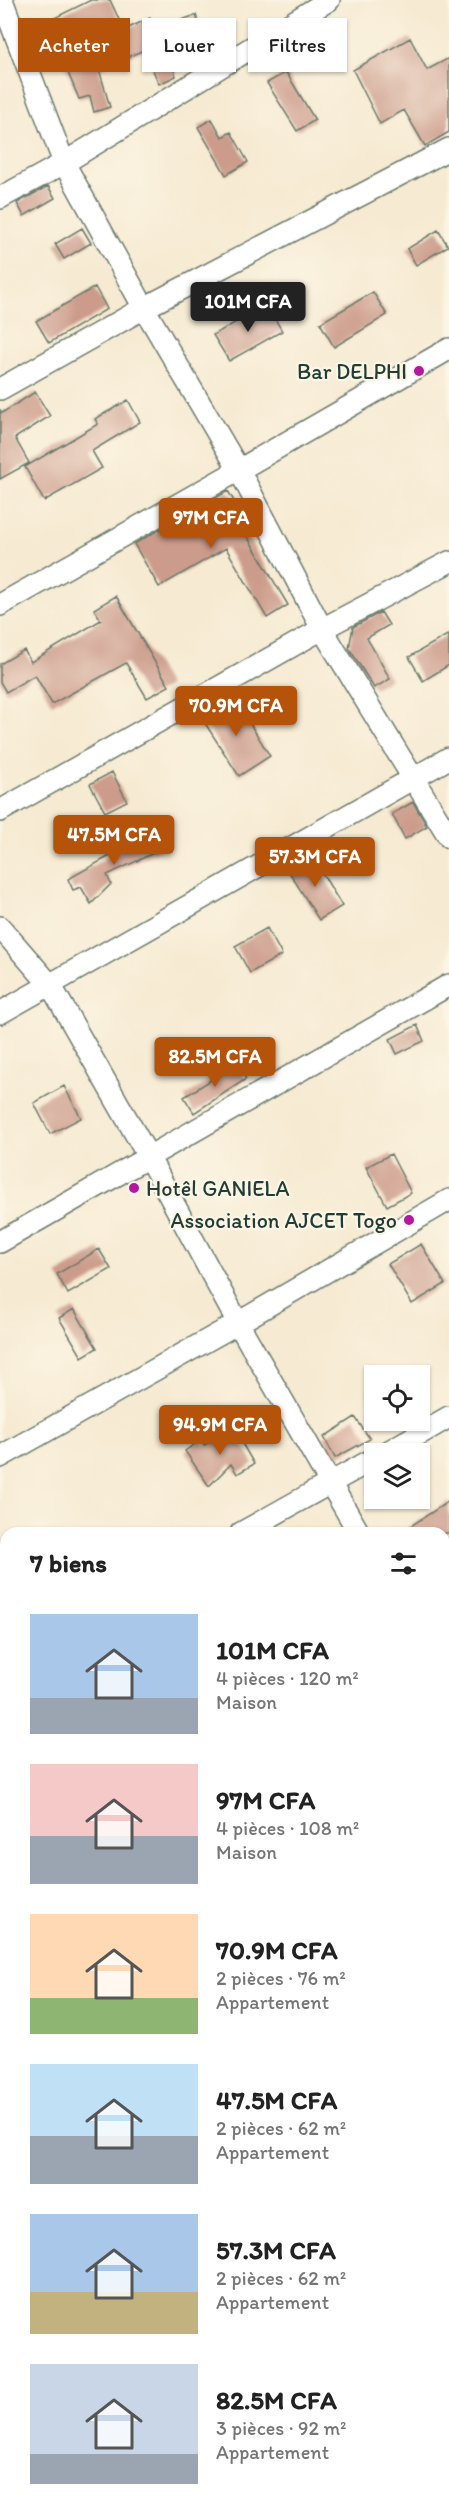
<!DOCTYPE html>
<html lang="fr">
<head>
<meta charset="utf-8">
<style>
	:root { --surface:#fff; --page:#f6f6f6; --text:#222; --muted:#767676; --accent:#b45309 }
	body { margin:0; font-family:Itim,sans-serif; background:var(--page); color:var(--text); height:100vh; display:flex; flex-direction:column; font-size:22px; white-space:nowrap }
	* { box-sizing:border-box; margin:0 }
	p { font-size:20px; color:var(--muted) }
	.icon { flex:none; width:33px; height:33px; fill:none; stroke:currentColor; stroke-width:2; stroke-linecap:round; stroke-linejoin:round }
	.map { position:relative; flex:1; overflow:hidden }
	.sheet { position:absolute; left:0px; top:1527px; width:450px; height:984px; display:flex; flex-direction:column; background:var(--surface); border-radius:18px 18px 0 0; box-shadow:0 2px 4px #0004 }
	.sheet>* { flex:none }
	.guide { position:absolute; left:18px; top:18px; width:414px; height:54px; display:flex; gap:12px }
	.fabs { position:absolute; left:364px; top:1365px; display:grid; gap:12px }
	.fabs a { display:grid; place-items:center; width:66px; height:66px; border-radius:0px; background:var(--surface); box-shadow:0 2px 4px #0004; font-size:30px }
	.price { position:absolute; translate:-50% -51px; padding:0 14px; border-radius:6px; background:var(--accent); color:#fff; font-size:20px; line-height:39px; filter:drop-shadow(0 2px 3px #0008) }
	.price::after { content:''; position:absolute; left:50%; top:36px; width:18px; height:14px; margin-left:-9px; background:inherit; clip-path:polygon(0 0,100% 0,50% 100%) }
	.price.selected { background:#222; color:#fff }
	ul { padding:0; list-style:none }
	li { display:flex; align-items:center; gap:18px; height:150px; padding:0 30px }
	li span { display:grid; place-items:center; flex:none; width:168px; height:120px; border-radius:0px; color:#555 }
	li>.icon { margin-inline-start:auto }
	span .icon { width:72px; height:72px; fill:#fffc; stroke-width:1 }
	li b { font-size:26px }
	h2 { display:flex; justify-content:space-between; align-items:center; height:72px; padding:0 30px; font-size:26px }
	.pill { padding:0 21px; border-radius:0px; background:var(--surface); box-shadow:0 2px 4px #0004; font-size:21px; line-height:54px }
	.pill.selected { background:var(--accent); color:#fff }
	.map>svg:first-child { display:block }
</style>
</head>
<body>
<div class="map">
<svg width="449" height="2511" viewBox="0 0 449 2511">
	<rect width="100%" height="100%" fill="#fcf5e5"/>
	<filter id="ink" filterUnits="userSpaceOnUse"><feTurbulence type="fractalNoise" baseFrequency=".0167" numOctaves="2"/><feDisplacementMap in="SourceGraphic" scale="12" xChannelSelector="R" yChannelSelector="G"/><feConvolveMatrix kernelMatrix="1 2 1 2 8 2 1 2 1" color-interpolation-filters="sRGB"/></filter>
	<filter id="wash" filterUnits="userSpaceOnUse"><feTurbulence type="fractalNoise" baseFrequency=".008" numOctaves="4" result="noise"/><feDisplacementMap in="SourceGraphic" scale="24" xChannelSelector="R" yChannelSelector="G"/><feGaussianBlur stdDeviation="1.35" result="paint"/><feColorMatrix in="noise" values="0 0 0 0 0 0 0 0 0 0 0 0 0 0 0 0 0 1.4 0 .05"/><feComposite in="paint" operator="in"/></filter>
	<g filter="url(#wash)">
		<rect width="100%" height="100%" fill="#f6ead2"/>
		<g id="blocks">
			<path fill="#cc9b8b" d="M91,0H110L124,30L150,18L155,29L196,15L208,51L171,63L176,76L159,84L144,50L99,69L110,107L94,112L90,96L79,99L57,46L53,47L42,24Z
				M410,38L427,70L449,58V132L425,146L404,110L380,124L353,70Z
				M286,72L315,120L297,131L267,83Z
				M212,119L222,137L231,132L248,162L226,175L198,127Z
				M48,186L55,198L24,216L17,203Z
				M82,228L91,243L64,259L55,244Z
				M438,230L448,246L416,265L407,249Z
				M95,287L107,309L49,343L36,321Z
				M373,292L387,315L334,347L320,323Z
				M267,305L282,331L229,361L213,335Z
				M35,392L50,416L15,438L29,463L0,479V410L2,413Z
				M128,400L140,422L92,451L102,468L44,501L25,467L98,424L95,419Z
				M228,491L253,533L247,536L288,605L267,618L226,548L159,587L134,544Z
				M116,596L169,686L147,698L126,663L52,704L35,675L6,692L0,682V664L24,650L31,662L101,620L94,609Z
				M381,612L389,625L367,638L390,679L374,688L349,648L353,627Z
				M449,634V665L423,681L409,657Z
				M234,698L270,756L239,776L201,717Z
				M112,772L127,801L105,812L90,784Z
				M413,802L427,826L405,839L392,814Z
				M159,829L162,849L107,875L111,884L91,904L81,887L73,890L68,879Z
				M312,856L342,906L319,920L288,870Z
				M267,928L282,955L250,973L235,946Z
				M417,1025L424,1041L397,1054L390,1039Z
				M236,1064L246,1079L194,1113L184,1097Z
				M64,1086L81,1118L50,1134L34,1103Z
				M391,1154L411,1193L387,1206L366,1167Z
				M421,1244L445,1284L412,1304L388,1264Z
				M99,1249L111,1269L68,1294L57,1274Z
				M74,1309L97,1348L82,1357L59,1318Z
				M355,1417L370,1439L335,1458L324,1437Z
				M233,1428L254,1464L237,1474L231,1464L209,1486L185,1451L201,1440L204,1445Z
				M449,1501V1533H400Z"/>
		</g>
	</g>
	<g filter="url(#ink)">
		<use href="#blocks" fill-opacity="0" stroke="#6a7a6b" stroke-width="1.5"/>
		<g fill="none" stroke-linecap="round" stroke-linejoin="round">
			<defs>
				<path id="street" d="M0,198L64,163L329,0
					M449,349L239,470L322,629L449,837
					M0,389L144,308L449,149
					M0,605L239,470L144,308L64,163L2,0
					M0,811L322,629L449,562
					M0,927L51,986L148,1156L238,1323L359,1533
					M0,1013L449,758
					M0,1242L449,985
					M384,1454L449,1417
					M0,1457L238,1323L449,1200
					M241,1533L375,1458
					M0,1640L6,1651
					M444,1641L449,1638
					M444,1686L449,1696
					M444,1822L449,1820
					M0,1881L6,1878
					M0,2071L6,2067
					M444,2181L449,2178
					M0,2314L6,2322
					M444,2386L449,2393
					M228,2505L232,2511
					M41,2511L48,2505"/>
			</defs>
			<use href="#street" stroke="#6a7a6b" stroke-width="24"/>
			<use href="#street" stroke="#fff" stroke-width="21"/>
		</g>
	</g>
	<g fill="#b5179e" stroke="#fcf5e5" stroke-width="2">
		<circle cx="419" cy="371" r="6"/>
		<circle cx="134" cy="1188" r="6"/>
		<circle cx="409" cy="1220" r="6"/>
	</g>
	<g text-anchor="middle" stroke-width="4.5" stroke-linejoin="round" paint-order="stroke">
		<g font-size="22" fill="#1f3d34" stroke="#fcf5e5" text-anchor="end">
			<text x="407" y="379">Bar DELPHI</text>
			<text x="146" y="1196" text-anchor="start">Hotêl GANIELA</text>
			<text x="397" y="1228">Association AJCET Togo</text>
		</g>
	</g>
</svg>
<div class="fabs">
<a><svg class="icon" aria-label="locate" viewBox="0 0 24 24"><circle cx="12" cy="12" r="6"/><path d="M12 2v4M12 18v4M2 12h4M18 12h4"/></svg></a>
<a><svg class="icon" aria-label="layers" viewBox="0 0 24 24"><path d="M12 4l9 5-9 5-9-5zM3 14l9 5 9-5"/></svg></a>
</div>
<b class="price selected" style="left:248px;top:333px">101M CFA</b>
<b class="price" style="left:211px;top:549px">97M CFA</b>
<b class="price" style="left:236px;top:737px">70.9M CFA</b>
<b class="price" style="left:114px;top:866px">47.5M CFA</b>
<b class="price" style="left:315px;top:888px">57.3M CFA</b>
<b class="price" style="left:215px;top:1088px">82.5M CFA</b>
<b class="price" style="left:220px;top:1456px">94.9M CFA</b>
<div class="guide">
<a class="pill selected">Acheter</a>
<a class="pill">Louer</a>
<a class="pill">Filtres</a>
</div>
<section class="sheet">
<h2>7 biens<svg class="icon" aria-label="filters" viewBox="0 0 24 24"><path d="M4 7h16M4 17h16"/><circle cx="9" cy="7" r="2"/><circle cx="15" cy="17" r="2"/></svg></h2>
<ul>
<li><span style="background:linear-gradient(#a9c7e8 70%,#9aa5b1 0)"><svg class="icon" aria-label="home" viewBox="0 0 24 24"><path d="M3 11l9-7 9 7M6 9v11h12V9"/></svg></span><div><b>101M CFA</b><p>4 pièces · 120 m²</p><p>Maison</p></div></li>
<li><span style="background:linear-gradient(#f6c9c9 60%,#9aa5b1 0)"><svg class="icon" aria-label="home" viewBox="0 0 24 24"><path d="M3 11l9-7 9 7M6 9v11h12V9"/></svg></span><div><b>97M CFA</b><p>4 pièces · 108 m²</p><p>Maison</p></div></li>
<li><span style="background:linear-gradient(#ffd9b3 70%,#8fb573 0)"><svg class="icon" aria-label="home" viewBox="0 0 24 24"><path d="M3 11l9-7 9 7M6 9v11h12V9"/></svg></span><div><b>70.9M CFA</b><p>2 pièces · 76 m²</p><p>Appartement</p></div></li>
<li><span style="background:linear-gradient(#bfe0f5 60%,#9aa5b1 0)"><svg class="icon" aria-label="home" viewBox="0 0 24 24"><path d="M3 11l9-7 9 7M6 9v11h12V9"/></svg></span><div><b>47.5M CFA</b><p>2 pièces · 62 m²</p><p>Appartement</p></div></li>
<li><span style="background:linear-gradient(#a9c7e8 65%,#c2b280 0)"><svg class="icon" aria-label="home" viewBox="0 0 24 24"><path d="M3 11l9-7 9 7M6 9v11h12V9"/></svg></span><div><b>57.3M CFA</b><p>2 pièces · 62 m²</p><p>Appartement</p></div></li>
<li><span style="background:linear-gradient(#c9d6e8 75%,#9aa5b1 0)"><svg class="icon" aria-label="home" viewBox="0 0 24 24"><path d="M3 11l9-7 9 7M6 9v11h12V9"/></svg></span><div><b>82.5M CFA</b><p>3 pièces · 92 m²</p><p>Appartement</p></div></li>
</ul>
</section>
</div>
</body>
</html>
